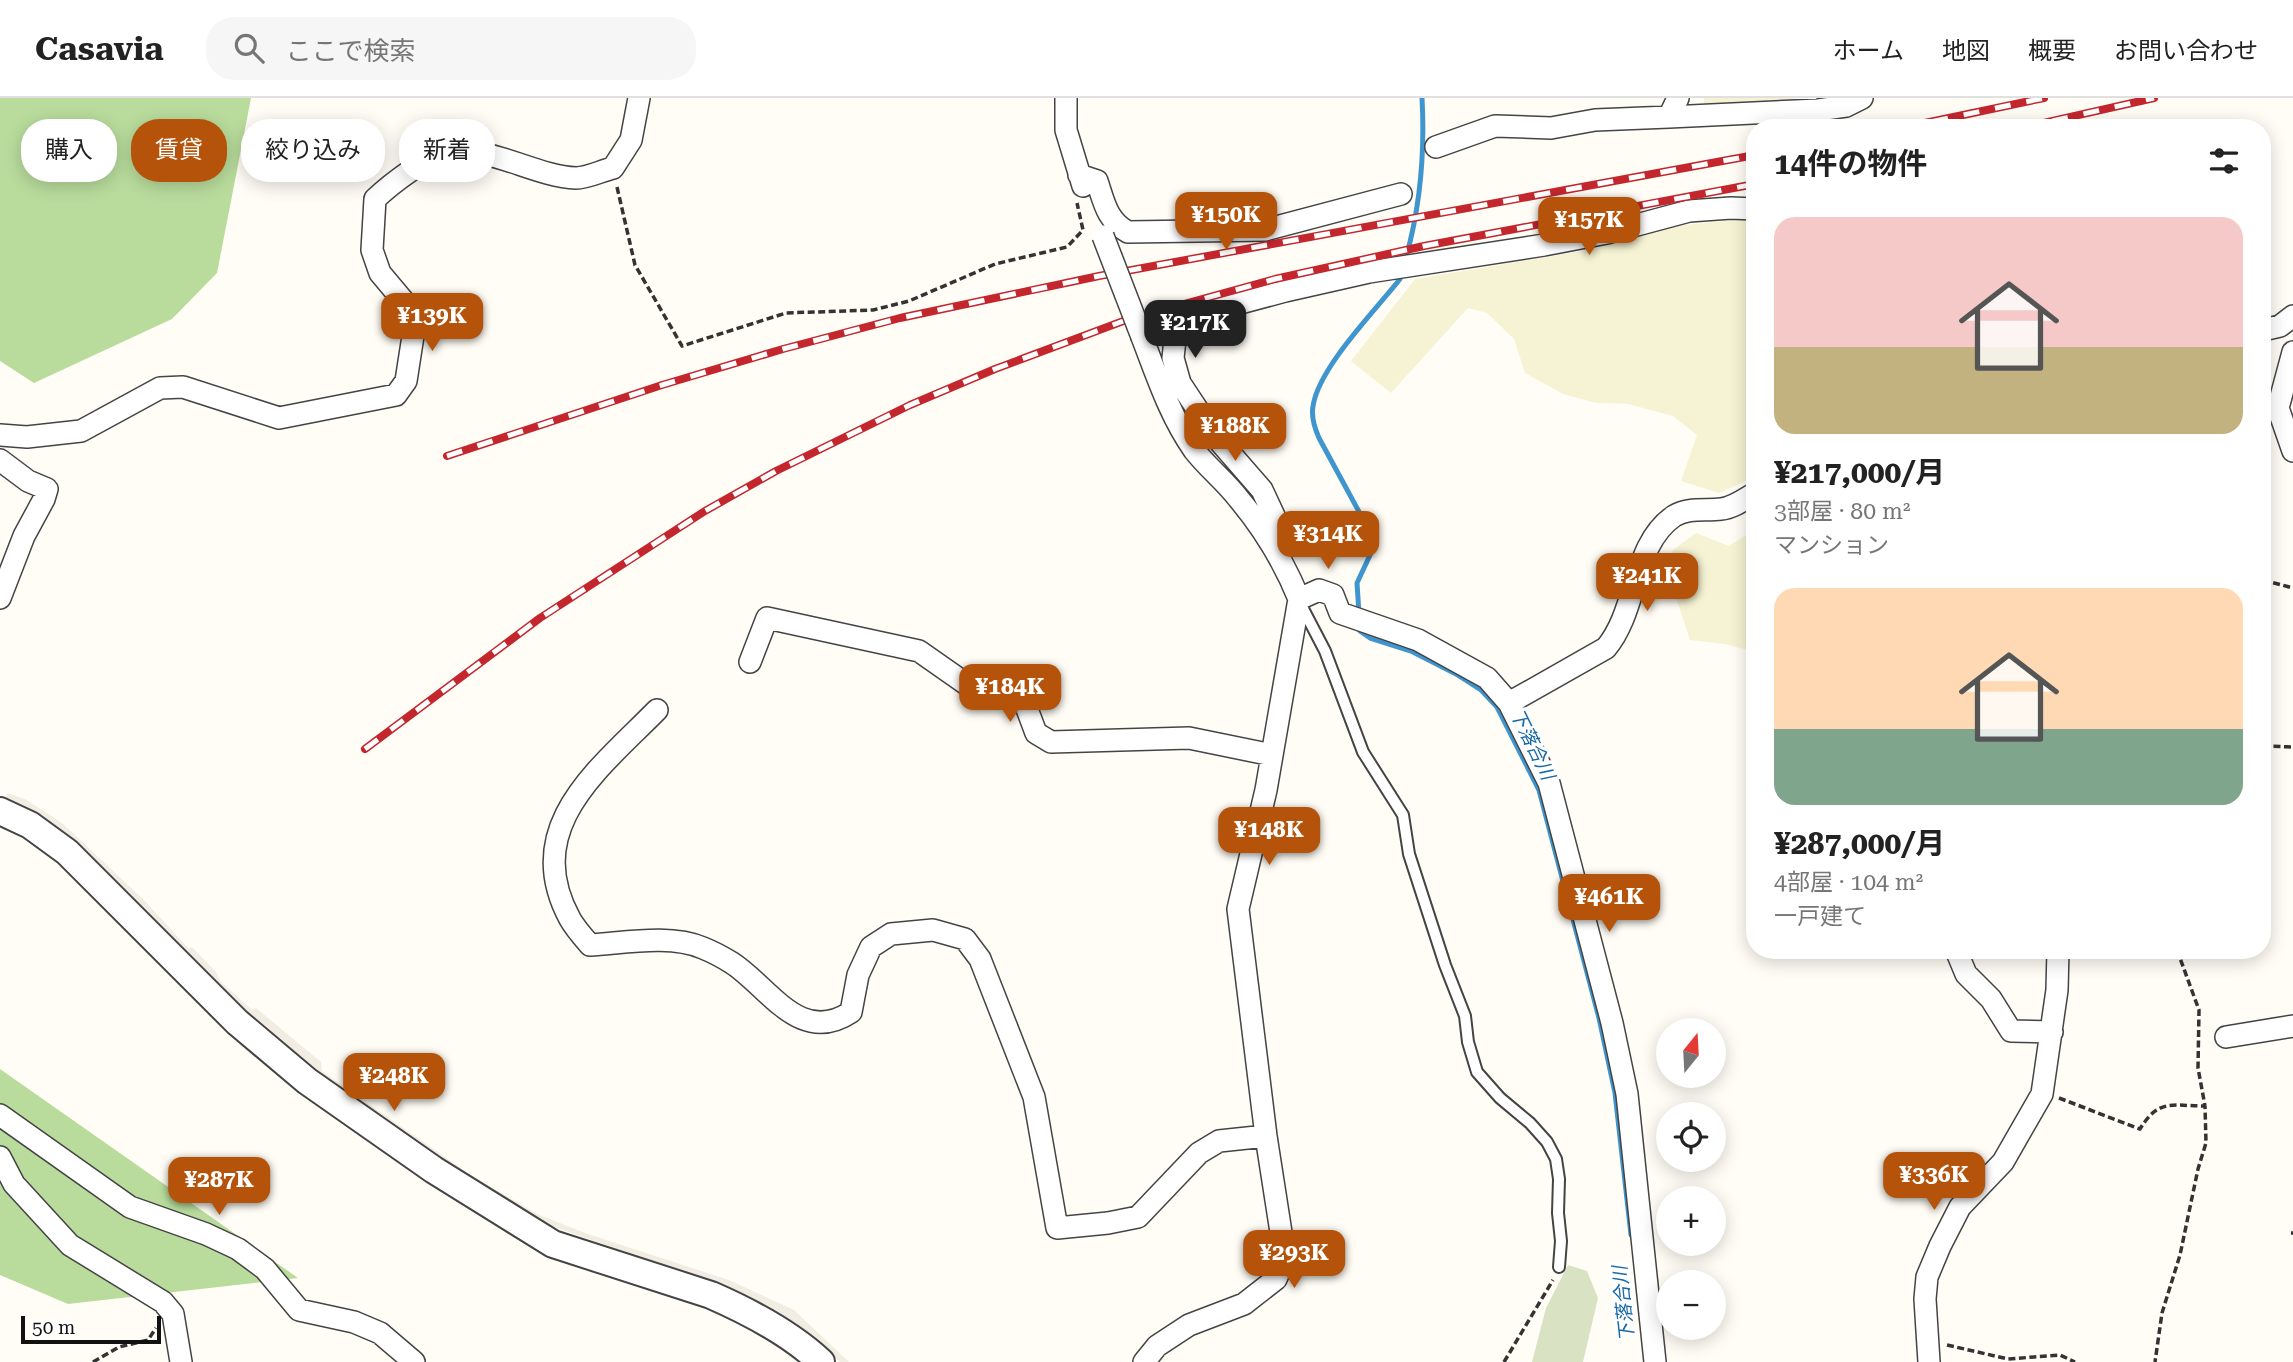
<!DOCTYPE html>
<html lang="ja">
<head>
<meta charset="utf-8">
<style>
	:root { --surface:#fff; --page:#f6f6f6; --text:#222; --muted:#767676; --line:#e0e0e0; --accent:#b45309 }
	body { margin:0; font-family:"Roboto Serif","Noto Sans JP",serif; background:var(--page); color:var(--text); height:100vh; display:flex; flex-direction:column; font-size:26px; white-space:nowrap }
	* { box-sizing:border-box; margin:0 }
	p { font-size:23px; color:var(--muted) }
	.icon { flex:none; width:38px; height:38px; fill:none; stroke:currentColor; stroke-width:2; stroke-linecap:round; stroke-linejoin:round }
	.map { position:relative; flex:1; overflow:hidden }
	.sheet { position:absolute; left:1746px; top:21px; width:525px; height:840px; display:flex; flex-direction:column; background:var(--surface); border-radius:28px; box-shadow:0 4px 18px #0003 }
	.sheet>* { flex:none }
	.banner { position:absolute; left:21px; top:21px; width:665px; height:63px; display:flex; gap:14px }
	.needle { width:46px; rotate:18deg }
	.fabs { position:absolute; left:1656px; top:920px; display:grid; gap:14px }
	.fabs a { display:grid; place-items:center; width:70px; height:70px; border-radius:50%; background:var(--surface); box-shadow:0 4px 18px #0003; font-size:35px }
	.scale { position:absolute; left:21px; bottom:18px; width:140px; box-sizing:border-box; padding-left:7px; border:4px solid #111; border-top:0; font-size:19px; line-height:24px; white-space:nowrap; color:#111; -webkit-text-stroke:5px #fff; paint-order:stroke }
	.price { position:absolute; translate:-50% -60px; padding:0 16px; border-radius:14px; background:var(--accent); color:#fff; font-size:23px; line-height:46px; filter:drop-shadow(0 2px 4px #0008) }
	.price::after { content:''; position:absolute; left:50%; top:42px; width:21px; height:16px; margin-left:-10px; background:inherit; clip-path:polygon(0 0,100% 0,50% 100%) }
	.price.on { background:#222; color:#fff }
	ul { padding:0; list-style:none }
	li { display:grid; align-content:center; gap:14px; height:371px; padding:0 28px }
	li span { display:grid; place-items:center; height:217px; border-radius:21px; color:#555 }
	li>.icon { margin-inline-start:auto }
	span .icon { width:126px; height:126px; fill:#fffc; stroke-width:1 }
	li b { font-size:30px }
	h2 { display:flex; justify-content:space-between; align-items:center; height:84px; padding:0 28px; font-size:30px }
	.pill { padding:0 24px; border-radius:28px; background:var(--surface); box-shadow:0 4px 18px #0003; font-size:24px; line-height:63px }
	.pill.on { background:var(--accent); color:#fff }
	header { display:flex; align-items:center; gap:42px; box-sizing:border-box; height:98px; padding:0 35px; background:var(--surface); border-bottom:2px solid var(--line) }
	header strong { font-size:33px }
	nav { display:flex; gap:38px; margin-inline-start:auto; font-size:24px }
	.search { width:490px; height:63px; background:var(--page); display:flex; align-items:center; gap:18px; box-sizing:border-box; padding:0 24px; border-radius:28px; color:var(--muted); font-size:26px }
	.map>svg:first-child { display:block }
</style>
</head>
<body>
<header>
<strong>Casavia</strong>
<div class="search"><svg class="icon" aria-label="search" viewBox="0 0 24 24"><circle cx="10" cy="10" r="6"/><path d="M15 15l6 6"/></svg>ここで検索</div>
<nav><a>ホーム</a><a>地図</a><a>概要</a><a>お問い合わせ</a></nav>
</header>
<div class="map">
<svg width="2293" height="1264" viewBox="0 0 2293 1264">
	<rect width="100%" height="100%" fill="#fffdf5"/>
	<path fill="#f6f3d4" d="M1704,0H1793L1794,4L1711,11L1704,6Z
		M1755,120V364L1751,381L1719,395L1681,383L1697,337L1673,318L1628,306L1596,305L1563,296L1525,275L1514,241L1487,215L1468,210L1391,295L1351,263L1415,181L1595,151L1664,129Z
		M1755,431V554L1725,546L1690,542L1677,502L1665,477L1673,452L1696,435L1729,448Z"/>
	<path fill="#b9dc9c" d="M0,0H251L217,175L172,221L34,285L0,263Z
		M0,971L298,1180L68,1206L0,1177Z"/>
	<path fill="#d9e3c4" d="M1568,1167L1587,1173L1598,1200L1583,1264H1532L1546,1210Z"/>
	<path fill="#f1ede2" d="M7,695L25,701L62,725L144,802L189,851L192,849L216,874L221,884L252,912L256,910L321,964L322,973L469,1076L539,1117L588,1136L729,1182L794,1212L849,1264H840L826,1252L721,1188L552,1128L487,1095L316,978L315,970L257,923L243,916L114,783L61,733L21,707L5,701Z"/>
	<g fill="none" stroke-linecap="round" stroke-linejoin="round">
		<path stroke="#3f96cf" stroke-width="5" d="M1405,163C1420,111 1425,55 1422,0
			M1359,516L1357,485L1371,455L1370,434L1319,340C1315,331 1311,319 1313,308C1319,269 1375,213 1400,181L1401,176
			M1360,529V533L1370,540L1411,553L1456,576L1481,592L1497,609L1539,692L1599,920L1615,995L1631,1137"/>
		<defs>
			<path id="service" d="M1300,505L1325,553L1363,654L1403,717L1409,756L1445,867L1465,918L1468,944L1477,974L1500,1000L1530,1025L1547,1044L1556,1061L1559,1081L1558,1115L1561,1143L1559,1169"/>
			<path id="minor" d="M1066,0V32L1083,88
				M1678,0L1669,19L1818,12L1846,8L1862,0
				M1436,49L1495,28L1551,30L1595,22L1669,19
				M1079,77L1097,83C1104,104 1107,123 1128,134L1265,132L1401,96
				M2263,232L2280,228L2293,218
				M1142,239C1157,278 1170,318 1194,352C1207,369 1225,383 1238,400C1264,431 1284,464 1299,501L1266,692L1238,811L1266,1038L1285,1160L1276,1181L1244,1206L1189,1227L1157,1248L1144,1264
				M2293,254L2278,310L2293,353
				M0,337L27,339L81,333L160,290L183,289L279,320L396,297L406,283L413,238L406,206L380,175L372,152L375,101C391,86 427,58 448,54C489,47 534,78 576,80C587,80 601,73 613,70L631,42L639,0
				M0,362L28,383L47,391L44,401L24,438L0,500
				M1277,452L1279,443L1276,422L1262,392L1215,338L1180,285L1173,260L1176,232L1192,218L1285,193L1369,174L1544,147L1607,135L1689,113L1731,110L1755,111
				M1299,501L1319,492L1333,497L1340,515L1418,542L1487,580L1509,605L1549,685L1612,925L1627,996L1655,1264
				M750,564L767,520L919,553L969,588L1008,595L1024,603L1036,635L1051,644L1189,640L1272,657
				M1509,605L1606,550C1638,512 1632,447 1674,418C1689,409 1705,413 1721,411C1733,410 1745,401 1755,395
				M657,612C599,671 520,729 570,821C575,830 583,839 590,847C625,845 670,836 703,850C713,854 724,860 732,865C769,889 800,948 851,914L858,877L871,849L891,836L933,832L965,841L980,861L1034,999L1057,1130L1108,1125L1138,1119L1199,1055L1219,1043L1266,1038
				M1956,852L1966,876L1991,901L2011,933L2052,934
				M2226,939L2293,928
				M0,1017L130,1109L206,1136L238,1151L265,1171L299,1212L354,1224L380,1235L414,1264
				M0,1059L14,1086L70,1147L163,1204L173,1216L181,1264
				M1929,1264L1925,1201L1927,1179L1940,1148L1960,1109L2003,1064L2042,996L2057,892L2058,852"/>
			<path id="tertiary" d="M0,713L30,727L67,754L237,924L307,983L434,1072L553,1146L711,1197C750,1214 790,1235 821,1264"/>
		</defs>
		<use href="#service" stroke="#444" stroke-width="14"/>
		<use href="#minor" stroke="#444" stroke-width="24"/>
		<use href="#tertiary" stroke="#444" stroke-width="30"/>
		<path stroke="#333" stroke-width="3.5" stroke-dasharray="7 3.5" stroke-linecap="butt" d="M617,89L635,167L682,248L786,215L873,212L909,203L995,166L1067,149L1083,132L1077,105
			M2263,482L2293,490
			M2263,648L2293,649
			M2177,852L2199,912L2198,970L2205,1008
			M2059,1000L2140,1031C2159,1000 2172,1008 2205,1008L2206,1045L2198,1071L2180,1157L2162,1215L2155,1264
			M2291,1135H2293
			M1947,1247L2008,1261L2060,1257L2075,1264
			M93,1264L119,1249L148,1242L156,1230
			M1504,1264L1553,1182"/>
		<use href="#service" stroke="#fff" stroke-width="10"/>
		<use href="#minor" stroke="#fff" stroke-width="21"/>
		<use href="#tertiary" stroke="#fff" stroke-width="26"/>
		<defs>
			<path id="rail" d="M1901,30L2044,0
				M2021,30L2154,0
				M447,358L662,287L783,251L900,220L1099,178L1755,57
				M365,651L540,520L705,413L776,373L910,307L995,271L1126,222L1275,181L1424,148L1755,86"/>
		</defs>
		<use href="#rail" stroke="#c4262e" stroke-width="8"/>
		<use href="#rail" stroke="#fff" stroke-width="5" stroke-dasharray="16" stroke-linecap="butt"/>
		<defs>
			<path id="minor-bridge" d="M1103,138L1142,239"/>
		</defs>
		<use href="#minor-bridge" stroke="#444" stroke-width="24" stroke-linecap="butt"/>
		<use href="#minor-bridge" stroke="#fff" stroke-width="21"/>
	</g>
	<g text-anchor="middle" stroke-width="7" stroke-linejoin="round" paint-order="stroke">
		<g font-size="19" font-style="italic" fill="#1768a6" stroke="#fff">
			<text transform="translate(1533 646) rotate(64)" y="7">下落合川</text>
			<text transform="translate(1623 1206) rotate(-96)" y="7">下落合川</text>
		</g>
	</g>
</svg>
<div class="fabs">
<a><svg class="needle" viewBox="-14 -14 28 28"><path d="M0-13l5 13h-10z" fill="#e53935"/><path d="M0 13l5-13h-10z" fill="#767676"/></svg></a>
<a><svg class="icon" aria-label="locate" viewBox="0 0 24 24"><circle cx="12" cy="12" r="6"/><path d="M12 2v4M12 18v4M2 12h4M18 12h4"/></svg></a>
<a>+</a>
<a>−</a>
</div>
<div class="scale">50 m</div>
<b class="price" style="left:1226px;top:154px">¥150K</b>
<b class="price" style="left:1589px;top:159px">¥157K</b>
<b class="price" style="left:432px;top:255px">¥139K</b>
<b class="price on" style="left:1195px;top:262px">¥217K</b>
<b class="price" style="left:1235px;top:365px">¥188K</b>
<b class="price" style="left:1328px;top:473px">¥314K</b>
<b class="price" style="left:1647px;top:515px">¥241K</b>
<b class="price" style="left:1010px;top:626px">¥184K</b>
<b class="price" style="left:1269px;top:769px">¥148K</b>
<b class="price" style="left:1609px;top:836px">¥461K</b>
<b class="price" style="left:394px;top:1015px">¥248K</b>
<b class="price" style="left:1934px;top:1114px">¥336K</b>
<b class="price" style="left:219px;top:1119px">¥287K</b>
<b class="price" style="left:1294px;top:1192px">¥293K</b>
<div class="banner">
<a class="pill">購入</a>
<a class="pill on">賃貸</a>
<a class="pill">絞り込み</a>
<a class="pill">新着</a>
</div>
<section class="sheet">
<h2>14件の物件<svg class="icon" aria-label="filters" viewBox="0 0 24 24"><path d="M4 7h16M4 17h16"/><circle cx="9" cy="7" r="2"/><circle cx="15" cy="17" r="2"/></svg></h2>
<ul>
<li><span style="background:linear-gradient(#f6c9c9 60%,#c2b280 0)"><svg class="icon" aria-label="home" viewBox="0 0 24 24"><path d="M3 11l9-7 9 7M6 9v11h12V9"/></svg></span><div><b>¥217,000/月</b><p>3部屋 · 80 m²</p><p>マンション</p></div></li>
<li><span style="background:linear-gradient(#ffd9b3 65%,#7fa58c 0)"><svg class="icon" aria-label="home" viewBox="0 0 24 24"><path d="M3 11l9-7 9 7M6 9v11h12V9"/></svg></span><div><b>¥287,000/月</b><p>4部屋 · 104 m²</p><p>一戸建て</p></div></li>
</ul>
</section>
</div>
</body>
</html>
